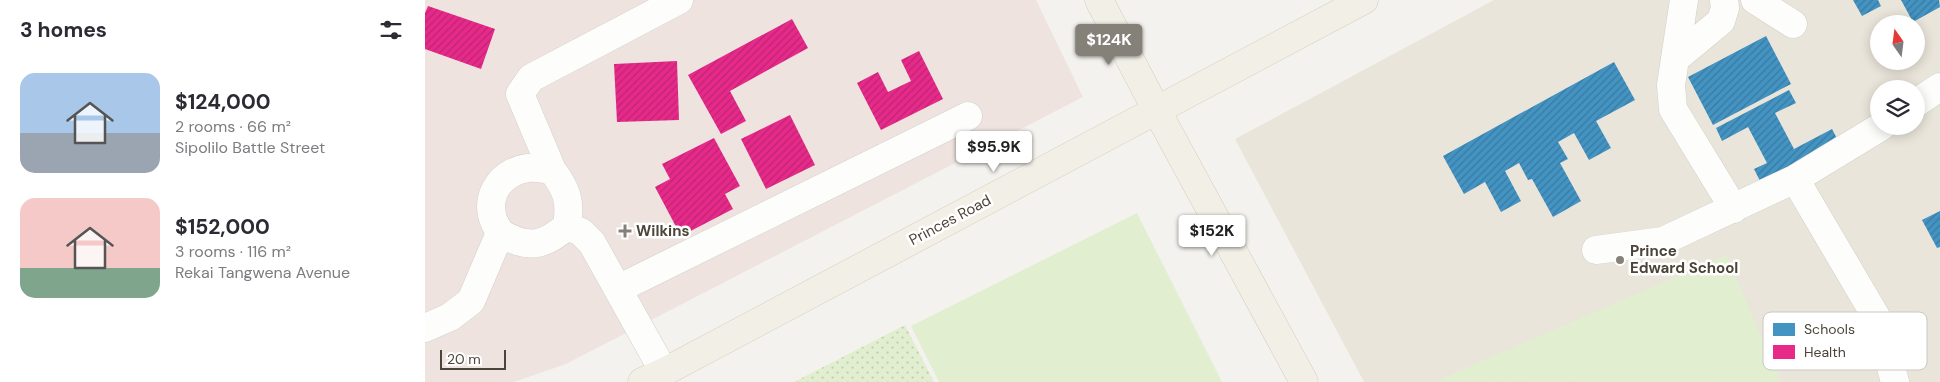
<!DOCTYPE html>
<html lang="en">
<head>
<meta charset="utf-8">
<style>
	:root { --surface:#fff; --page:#f7f7f7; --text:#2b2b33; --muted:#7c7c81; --accent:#868178 }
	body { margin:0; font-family:"DM Sans",sans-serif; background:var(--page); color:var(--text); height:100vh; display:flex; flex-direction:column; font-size:19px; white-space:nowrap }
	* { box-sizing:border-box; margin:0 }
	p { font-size:16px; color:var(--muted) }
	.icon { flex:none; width:28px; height:28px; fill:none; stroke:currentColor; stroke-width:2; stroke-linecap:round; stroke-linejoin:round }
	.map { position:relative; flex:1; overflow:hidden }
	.side { display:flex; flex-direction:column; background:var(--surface); width:425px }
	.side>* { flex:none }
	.needle { width:32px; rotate:346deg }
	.buttons { position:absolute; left:1445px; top:15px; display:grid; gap:10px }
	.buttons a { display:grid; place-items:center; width:55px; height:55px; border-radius:50%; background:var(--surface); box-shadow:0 2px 12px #0003; font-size:25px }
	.scale { position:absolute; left:15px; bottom:12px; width:66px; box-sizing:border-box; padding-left:5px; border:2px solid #4b4439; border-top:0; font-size:14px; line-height:18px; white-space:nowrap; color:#4b4439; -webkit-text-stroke:4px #fff; paint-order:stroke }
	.price { position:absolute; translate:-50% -42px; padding:0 11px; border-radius:5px; background:#fff; color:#222; font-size:16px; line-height:32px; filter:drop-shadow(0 1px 2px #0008) }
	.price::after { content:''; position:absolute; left:50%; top:30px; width:15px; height:11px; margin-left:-8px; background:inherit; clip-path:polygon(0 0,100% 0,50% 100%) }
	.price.current { background:var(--accent); color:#fff }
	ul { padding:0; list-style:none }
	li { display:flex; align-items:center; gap:15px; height:125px; padding:0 20px }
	li span { display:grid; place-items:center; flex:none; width:140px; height:100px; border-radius:15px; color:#555 }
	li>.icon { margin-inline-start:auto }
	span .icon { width:60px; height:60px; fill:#fffc; stroke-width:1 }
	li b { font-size:21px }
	h2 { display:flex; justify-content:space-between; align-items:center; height:60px; padding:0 20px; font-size:21px }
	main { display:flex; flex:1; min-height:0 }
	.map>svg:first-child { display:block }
</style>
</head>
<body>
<main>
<section class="side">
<h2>3 homes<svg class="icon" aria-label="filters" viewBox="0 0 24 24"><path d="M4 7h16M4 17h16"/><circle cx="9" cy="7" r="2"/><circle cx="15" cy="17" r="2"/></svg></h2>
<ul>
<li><span style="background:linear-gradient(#a9c7e8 60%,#9aa5b1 0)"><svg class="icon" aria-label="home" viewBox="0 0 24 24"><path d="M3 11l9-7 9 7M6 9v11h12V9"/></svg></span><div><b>$124,000</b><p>2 rooms · 66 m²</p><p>Sipolilo Battle Street</p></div></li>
<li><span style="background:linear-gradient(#f6c9c9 70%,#7fa58c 0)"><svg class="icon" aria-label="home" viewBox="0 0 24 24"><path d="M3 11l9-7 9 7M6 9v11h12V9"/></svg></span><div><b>$152,000</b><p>3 rooms · 116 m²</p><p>Rekai Tangwena Avenue</p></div></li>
</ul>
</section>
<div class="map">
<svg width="1515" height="382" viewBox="0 0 1515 382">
	<defs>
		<pattern id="grass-dots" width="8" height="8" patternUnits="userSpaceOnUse" patternTransform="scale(1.25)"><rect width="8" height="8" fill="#e1eecf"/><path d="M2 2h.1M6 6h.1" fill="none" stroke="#c3cdb2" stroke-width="1.8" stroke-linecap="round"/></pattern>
		<pattern id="schools-hatch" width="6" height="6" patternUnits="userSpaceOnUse" patternTransform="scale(1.25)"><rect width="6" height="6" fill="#4393c3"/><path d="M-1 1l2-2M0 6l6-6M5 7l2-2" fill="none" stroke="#3a7a9f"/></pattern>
		<pattern id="health-hatch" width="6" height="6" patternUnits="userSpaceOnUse" patternTransform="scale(1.25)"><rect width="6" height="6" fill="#e7298a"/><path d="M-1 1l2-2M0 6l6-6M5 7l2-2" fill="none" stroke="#bd2572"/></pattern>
	</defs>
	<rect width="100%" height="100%" fill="#f4f2ee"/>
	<path fill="#eae5da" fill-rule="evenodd" d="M1069,0H1515V382H939L810,139ZM1454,24H1491V61H1454ZM1454,89H1491V126H1454Z"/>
	<path fill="#eee3df" d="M0,0H611L658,97L141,364L89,382H0Z"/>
	<path fill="url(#grass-dots)" d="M480,325L509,382H369Z"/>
	<path fill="#e1eecf" d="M712,213L797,382H514L486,326Z
		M1301,255L1356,382L1011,381Z"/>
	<path fill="url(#schools-hatch)" d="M1428,0H1453L1456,6L1437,16Z
		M1476,0H1514L1515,7L1488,22Z
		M1341,36L1366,84L1288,125L1263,77Z
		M1189,62L1210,100L1171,121L1186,148L1164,160L1149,133L1133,142L1143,159L1135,163L1156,201L1128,217L1107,179L1103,180L1094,163L1080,171L1096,201L1076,212L1060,182L1039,194L1018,156Z
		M1364,90L1371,103L1350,113L1369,149L1407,129L1417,148L1339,189L1329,169L1342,163L1323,127L1297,141L1291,128Z
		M1515,211V247L1512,248L1497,220Z"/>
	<path fill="url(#health-hatch)" d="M3,6L70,29L56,69L0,49V13Z
		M367,19L383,48L305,91L321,121L296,134L263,75Z
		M494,51L518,99L456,130L432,83L453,72L463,92L486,81L476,60Z
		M252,61L254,120L192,122L189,64Z
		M365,115L390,165L341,189L316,139Z
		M289,138L315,186L300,194L308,209L256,236L230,187L245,179L237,164Z"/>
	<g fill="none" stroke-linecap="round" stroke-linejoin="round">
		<defs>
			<path id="minor" d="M1259,0L1246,85L1248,109L1309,209
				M1330,0L1368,24
				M1250,59L1296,21L1300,8L1299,0
				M1491,103L1515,87
				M127,170L95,94L106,78L254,0
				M1370,179L1453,320L1470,382
				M75,233C72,227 68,221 67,215C62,191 79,171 103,168C110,167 119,169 127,170C142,190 146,201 142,226
				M1171,250L1238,241L1370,179L1457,126
				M193,289L543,116
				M0,328L25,317L46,301L75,233C103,249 118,247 142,226L156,232L167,243L239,372"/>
			<path id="major" d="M674,0L732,111L879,382
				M217,382L239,372L939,0"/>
		</defs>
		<use href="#minor" stroke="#d2d0cb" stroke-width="29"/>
		<use href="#major" stroke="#d6cebb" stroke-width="29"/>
		<use href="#minor" stroke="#fdfdfc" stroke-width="28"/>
		<use href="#major" stroke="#f2efe6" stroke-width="28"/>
	</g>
	<g fill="#868178" stroke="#fff" stroke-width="2">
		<path d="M197.5 223.5h5v5h5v5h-5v5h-5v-5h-5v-5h5z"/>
		<circle cx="1195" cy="260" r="5"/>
	</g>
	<g text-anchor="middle" stroke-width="5" stroke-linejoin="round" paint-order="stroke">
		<g font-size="15" fill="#4b4439" stroke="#fff">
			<text transform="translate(525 220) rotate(-28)" y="5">Princes Road</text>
		</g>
		<g font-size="15" font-weight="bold" fill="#4b4439" stroke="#fff" text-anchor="start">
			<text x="211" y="236">Wilkins</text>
			<text x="1205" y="256">Prince<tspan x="1205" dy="17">Edward School</tspan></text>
		</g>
	</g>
	<rect x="1338" y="312" width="164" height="58" rx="8" fill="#fff" stroke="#c9c7c4" stroke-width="1"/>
	<rect x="1348" y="323" width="22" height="13" fill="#4393c3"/>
	<rect x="1348" y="345" width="22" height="14" fill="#e7298a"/>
	<g font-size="14" fill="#4b4439">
		<text x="1379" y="334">Schools</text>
		<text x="1379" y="357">Health</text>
	</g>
</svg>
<div class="buttons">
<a><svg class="needle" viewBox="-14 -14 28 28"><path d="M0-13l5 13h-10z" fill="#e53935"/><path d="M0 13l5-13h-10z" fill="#7c7c81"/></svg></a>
<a><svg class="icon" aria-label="layers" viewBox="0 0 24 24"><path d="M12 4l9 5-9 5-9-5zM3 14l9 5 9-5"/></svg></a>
</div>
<div class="scale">20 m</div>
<b class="price current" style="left:684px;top:66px">$124K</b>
<b class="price" style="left:569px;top:173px">$95.9K</b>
<b class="price" style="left:787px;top:257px">$152K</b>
</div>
</main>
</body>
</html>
